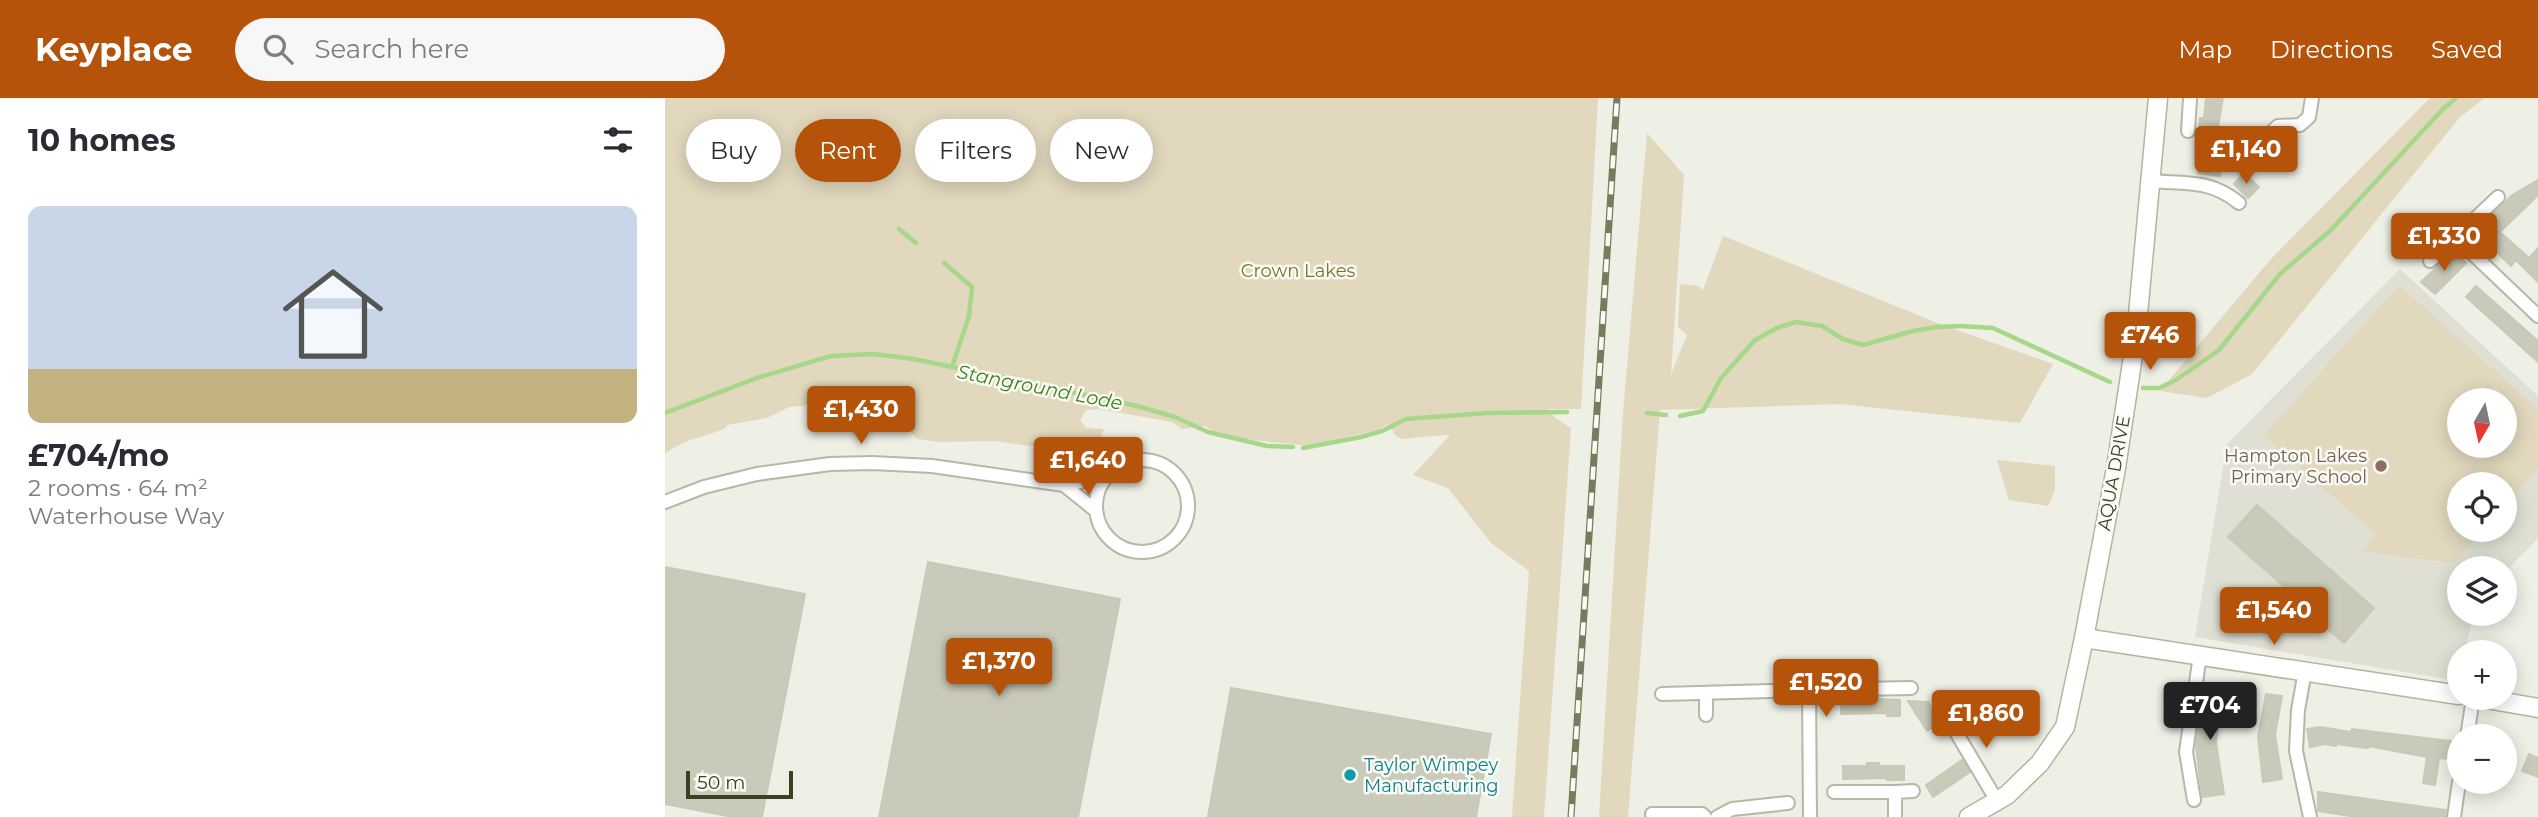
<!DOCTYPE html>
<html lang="en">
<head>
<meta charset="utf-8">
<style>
	:root { --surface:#fff; --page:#f7f7f7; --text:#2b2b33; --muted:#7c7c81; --accent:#b45309 }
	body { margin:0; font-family:Montserrat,sans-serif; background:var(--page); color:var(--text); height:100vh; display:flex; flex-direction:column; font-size:26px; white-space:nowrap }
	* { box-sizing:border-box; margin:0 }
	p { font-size:23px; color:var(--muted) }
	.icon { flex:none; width:38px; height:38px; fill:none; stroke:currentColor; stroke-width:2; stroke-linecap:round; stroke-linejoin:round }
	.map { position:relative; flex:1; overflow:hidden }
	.details { display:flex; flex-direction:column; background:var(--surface); width:665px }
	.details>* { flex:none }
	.banner { position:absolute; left:21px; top:21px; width:665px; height:63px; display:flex; gap:14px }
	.needle { width:46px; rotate:189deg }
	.buttons { position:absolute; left:1782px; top:290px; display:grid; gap:14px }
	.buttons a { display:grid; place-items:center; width:70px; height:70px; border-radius:50%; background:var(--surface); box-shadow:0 4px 18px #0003; font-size:35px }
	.scale { position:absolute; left:21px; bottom:18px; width:107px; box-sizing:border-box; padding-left:7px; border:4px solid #3b4222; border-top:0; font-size:19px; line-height:24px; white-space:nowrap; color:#3b4222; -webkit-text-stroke:5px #fbfbf6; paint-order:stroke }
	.price { position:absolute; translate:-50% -60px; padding:0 16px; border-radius:7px; background:var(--accent); color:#fff; font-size:23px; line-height:46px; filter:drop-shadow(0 2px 4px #0008) }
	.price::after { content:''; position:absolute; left:50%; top:42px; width:21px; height:16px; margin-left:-10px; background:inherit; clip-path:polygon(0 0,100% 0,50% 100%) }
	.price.active { background:#222; color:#fff }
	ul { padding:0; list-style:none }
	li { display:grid; align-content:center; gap:14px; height:371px; padding:0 28px }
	li span { display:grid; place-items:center; height:217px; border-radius:14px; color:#555 }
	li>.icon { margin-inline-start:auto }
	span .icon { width:126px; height:126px; fill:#fffc; stroke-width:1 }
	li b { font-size:30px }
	h2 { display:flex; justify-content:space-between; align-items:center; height:84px; padding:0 28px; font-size:30px }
	.tag { padding:0 24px; border-radius:32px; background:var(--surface); box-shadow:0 4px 18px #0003; font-size:24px; line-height:63px }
	.tag.active { background:var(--accent); color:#fff }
	header { display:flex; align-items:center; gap:42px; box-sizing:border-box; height:98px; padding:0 35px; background:var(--accent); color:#fff }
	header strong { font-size:33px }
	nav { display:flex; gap:38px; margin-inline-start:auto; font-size:24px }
	.search { width:490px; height:63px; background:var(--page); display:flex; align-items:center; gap:18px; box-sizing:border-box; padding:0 24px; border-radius:38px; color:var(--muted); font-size:26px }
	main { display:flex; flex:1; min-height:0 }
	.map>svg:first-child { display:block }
</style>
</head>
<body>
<header>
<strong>Keyplace</strong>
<div class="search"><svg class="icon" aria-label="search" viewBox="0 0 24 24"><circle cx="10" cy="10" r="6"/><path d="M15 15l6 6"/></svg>Search here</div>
<nav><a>Map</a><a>Directions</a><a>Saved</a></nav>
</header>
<main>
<section class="details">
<h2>10 homes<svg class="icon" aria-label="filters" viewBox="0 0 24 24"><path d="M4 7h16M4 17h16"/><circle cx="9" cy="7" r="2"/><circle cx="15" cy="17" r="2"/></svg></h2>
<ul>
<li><span style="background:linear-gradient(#c9d6e8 75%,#c2b280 0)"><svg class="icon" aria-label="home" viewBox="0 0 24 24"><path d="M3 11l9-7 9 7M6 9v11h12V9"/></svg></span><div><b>£704/mo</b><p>2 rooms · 64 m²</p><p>Waterhouse Way</p></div></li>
</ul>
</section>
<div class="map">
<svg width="1873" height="719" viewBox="0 0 1873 719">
	<rect width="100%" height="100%" fill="#eeefe5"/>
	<path fill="#dfdfd3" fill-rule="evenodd" d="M1735,171L1873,298V440L1839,475V471H1794V516H1808L1800,555H1794V583L1530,539L1562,346ZM1794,303H1839V348H1794ZM1794,387H1839V432H1794Z"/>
	<path fill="#e1d8bd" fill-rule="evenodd" d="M0,0H933L916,311H883L890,320L906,330L879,719H847L864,473L826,445L783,390L748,377L785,337C769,337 753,340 736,341L730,337L724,326L712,332L645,348L558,339L540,328L517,331L507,324L434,311L421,312L415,322L421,330L439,331L433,346L424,350L382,346L365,348L329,343L274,344L253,341L244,333L229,326L217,315L196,312L194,307L182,305L173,296L138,308L124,309L102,320L62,327L61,330C41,339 17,341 0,356Z
		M1765,0H1820L1795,19L1587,276L1542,300L1495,293L1605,162Z
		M982,35L1019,77L1006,277L1022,237L1013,229L1015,186L1033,188L1038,192L1058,138L1275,226L1388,266L1355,325L1175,306L995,312L963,719H934L958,315Z
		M1734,187L1873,311V370L1839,408V387H1794V432H1817L1788,465L1696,453L1711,437L1599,337ZM1794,303H1839V348H1794Z
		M1332,362L1390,368V392L1383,408L1344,402Z"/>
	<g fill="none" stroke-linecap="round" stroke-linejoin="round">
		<path stroke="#a6d78a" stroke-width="4.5" d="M234,131L251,145
			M279,165L307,189L304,218L288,266
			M1478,290H1494L1511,282L1554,252L1615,176L1666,132L1777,12L1791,0
			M0,315L92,280L166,258L208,256L249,261L472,308L510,319L543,334L602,348L628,349
			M982,315L1001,317
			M1015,318L1038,313L1056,280L1090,242L1112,230L1131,224L1157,228L1178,241L1198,247L1248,233L1272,229L1296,228L1328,230L1445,284
			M638,350L696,339L717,333L741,321L822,315L902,314"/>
	</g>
	<path fill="#cacaba" stroke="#c8c9b7" stroke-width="2" d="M1541,0H1558L1552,34L1534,32L1535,20H1539Z
		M1535,60L1557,62L1555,78L1533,75Z
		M1579,75L1594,89L1583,100L1569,86Z
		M1873,82V97L1835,134L1864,160L1873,150V184L1851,162L1846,168L1810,133L1846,98Z
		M1789,153L1801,165L1770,196L1756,184Z
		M1811,188L1873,243V264L1801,199Z
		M1592,407L1709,510L1679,545L1648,518L1650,516L1563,439Z
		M263,464L455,501L413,719H214Z
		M0,469L140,496L97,719H68L0,706Z
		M1540,586L1558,588L1551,645L1559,696L1537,699L1531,648Z
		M566,590L826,636L811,719H543Z
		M1601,596L1617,598L1610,637L1617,681L1598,684L1593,639Z
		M1194,600L1235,602V618H1222V615L1176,616V605H1194Z
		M1243,603L1263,604L1275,625L1262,633Z
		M1655,629L1686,634L1687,631L1786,643L1783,661L1774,660L1770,687L1758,685L1762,659L1703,648V650L1671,646V648L1660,646L1645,649L1642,631Z
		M1864,656L1873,660V679L1857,673Z
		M1297,662L1305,674L1268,699L1261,687Z
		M1202,665H1214V668H1239V682H1222V680L1178,681V668H1202Z
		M1653,694L1781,712L1780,719H1691L1653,713Z"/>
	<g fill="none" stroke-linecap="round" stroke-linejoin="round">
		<defs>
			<path id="street" d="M1523,33L1525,1
				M1599,41L1613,28L1635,27L1644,19L1647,0
				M1485,83C1520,86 1545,81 1574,105
				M1789,138L1873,218
				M1765,163L1833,99
				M431 408a46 46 0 1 1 92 0a46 46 0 1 1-92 0Z
				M399,387L430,412
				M0,404L39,389L92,376L165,366L207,365L267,368L399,387L440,379
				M1640,573L1633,612L1631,653L1645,719
				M997,596L1144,592
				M1041,617V595
				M1282,619L1332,703
				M1802,639L1808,600
				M1169,694H1230V719
				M1230,694L1248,693
				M1529,702L1521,654L1535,557
				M987,716H1037L1040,719
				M1052,719L1067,711L1123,705
				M1145,719L1144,592L1246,590
				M1789,719L1794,684"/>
			<path id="secondary" d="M1419,540L1794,597
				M1816,600L1873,610
				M1304,719L1342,697L1375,665L1400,629L1419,540L1451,370L1471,238L1493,0"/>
		</defs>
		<use href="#street" stroke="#b5b8a7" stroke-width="16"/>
		<use href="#secondary" stroke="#b2b69c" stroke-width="21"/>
		<use href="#street" stroke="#fff" stroke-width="12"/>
		<use href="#secondary" stroke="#fff" stroke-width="18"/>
		<defs>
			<path id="rail" d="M906,719L952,0"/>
		</defs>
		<use href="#rail" stroke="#767d5d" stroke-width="7"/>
		<use href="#rail" stroke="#fbfbf6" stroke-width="4.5" stroke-dasharray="13" stroke-linecap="butt"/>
	</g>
	<circle fill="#8d6e63" stroke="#fbfbf6" stroke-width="2.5" cx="1716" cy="368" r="7"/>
	<circle fill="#0f9aa8" stroke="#fbfbf6" stroke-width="2.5" cx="685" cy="677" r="7"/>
	<g text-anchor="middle" stroke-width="5" stroke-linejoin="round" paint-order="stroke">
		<g font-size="18" fill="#7c7229" stroke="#fbfbf6">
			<text x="633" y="179">Crown Lakes</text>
		</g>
		<g font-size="18" fill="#785e54" stroke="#fbfbf6" text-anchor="end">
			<text x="1702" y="364">Hampton Lakes<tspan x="1702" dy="21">Primary School</tspan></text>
		</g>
		<g font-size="18" fill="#3b4222" stroke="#fbfbf6">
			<text transform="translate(1449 375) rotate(-80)" y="6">AQUA DRIVE</text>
		</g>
		<g font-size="18" fill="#0d838f" stroke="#fbfbf6" text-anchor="start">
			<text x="699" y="673">Taylor Wimpey<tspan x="699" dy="21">Manufacturing</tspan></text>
		</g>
		<g font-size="19" font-style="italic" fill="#3d8318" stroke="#fbfbf6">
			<text transform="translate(375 289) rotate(11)" y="7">Stanground Lode</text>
		</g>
	</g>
</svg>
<div class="buttons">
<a><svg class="needle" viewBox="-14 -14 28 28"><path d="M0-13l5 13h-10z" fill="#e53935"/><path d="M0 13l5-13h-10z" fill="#7c7c81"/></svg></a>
<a><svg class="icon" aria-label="locate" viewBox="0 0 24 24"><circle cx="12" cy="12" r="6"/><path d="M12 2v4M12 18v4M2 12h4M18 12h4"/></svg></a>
<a><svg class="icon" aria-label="layers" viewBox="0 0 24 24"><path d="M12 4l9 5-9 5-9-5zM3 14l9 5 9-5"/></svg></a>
<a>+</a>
<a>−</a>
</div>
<div class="scale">50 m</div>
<b class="price" style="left:1581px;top:88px">£1,140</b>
<b class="price" style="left:1779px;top:175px">£1,330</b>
<b class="price" style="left:1485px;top:274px">£746</b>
<b class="price" style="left:196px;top:348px">£1,430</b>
<b class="price" style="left:423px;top:399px">£1,640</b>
<b class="price" style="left:1609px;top:549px">£1,540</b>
<b class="price" style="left:334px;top:600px">£1,370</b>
<b class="price" style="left:1161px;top:621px">£1,520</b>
<b class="price active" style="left:1545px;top:644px">£704</b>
<b class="price" style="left:1321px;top:652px">£1,860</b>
<div class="banner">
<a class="tag">Buy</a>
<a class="tag active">Rent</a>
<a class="tag">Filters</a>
<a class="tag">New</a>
</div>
</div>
</main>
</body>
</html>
